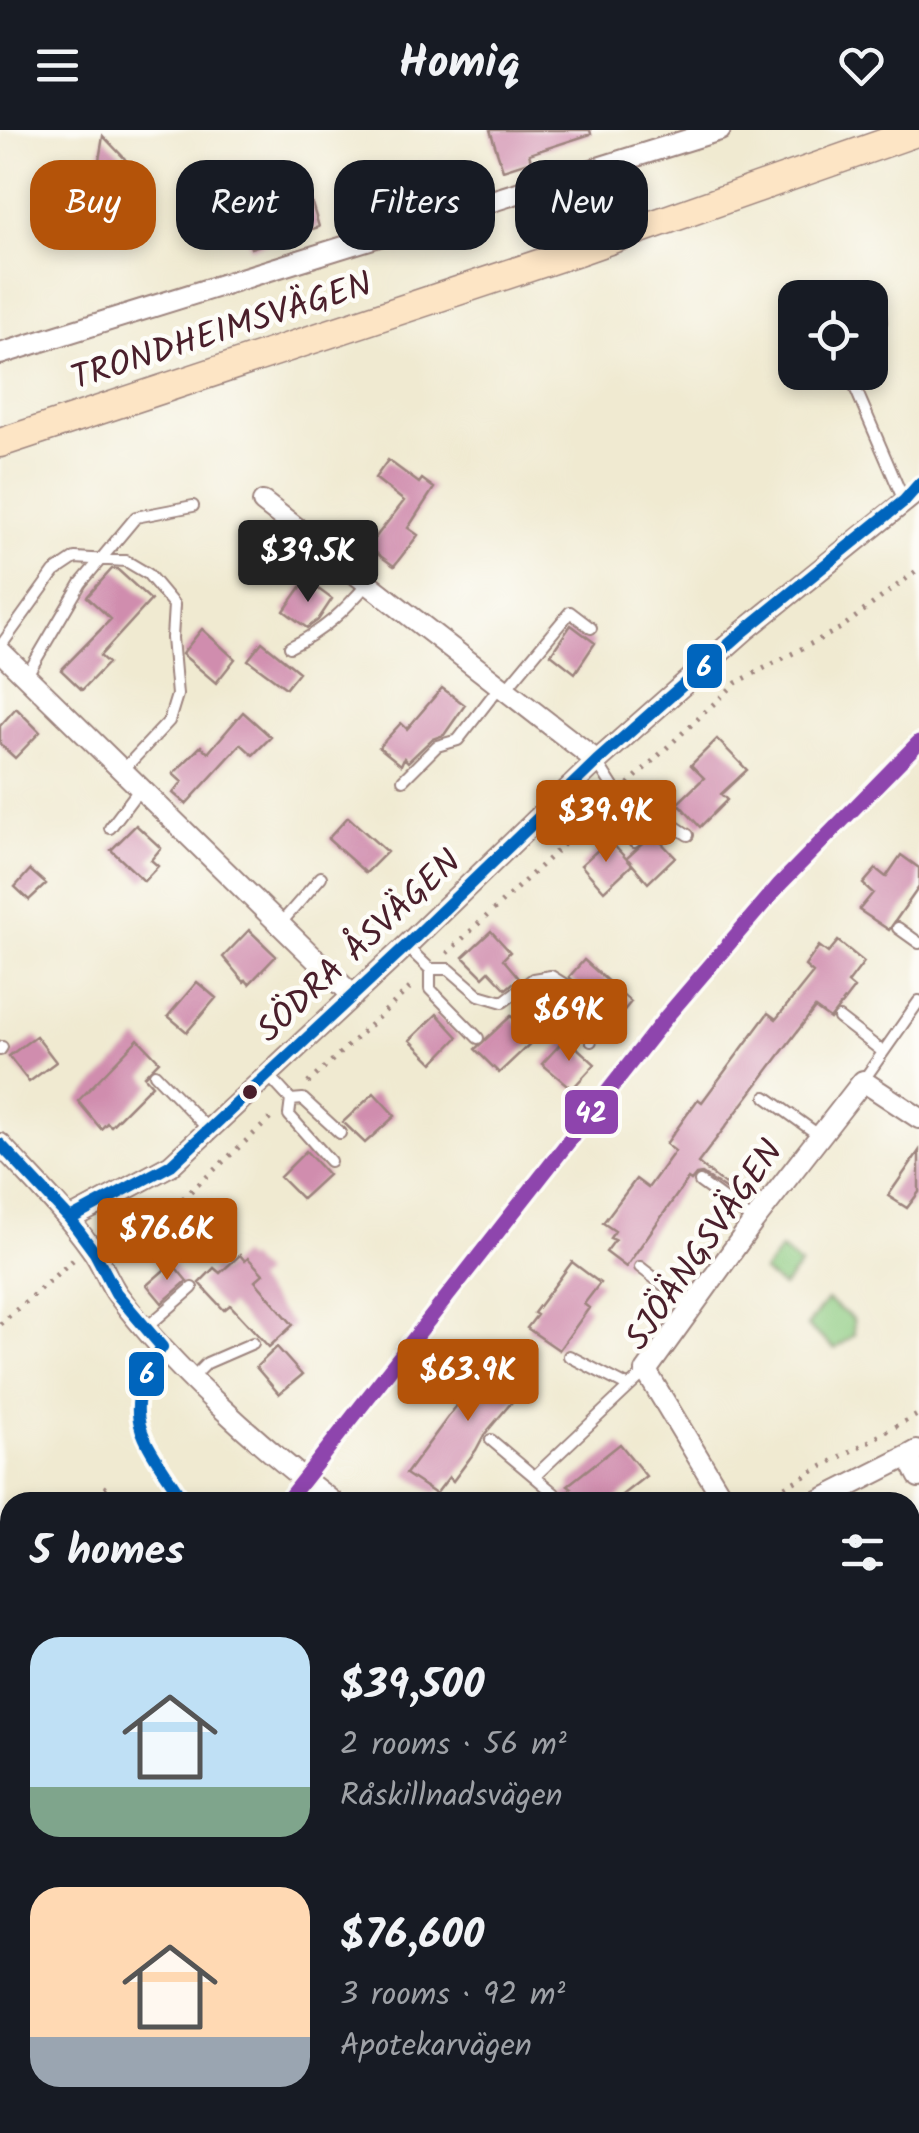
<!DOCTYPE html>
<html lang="en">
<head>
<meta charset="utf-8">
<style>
	:root { --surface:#171b24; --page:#20242c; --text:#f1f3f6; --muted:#9ea1a6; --accent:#b45309 }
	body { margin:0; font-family:Kalam,sans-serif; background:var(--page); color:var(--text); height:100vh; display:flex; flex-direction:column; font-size:38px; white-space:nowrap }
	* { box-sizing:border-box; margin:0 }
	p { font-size:32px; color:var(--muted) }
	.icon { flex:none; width:55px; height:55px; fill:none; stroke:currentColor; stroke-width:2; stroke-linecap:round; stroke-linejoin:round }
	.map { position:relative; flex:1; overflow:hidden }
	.drawer { position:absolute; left:0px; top:1362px; width:920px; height:642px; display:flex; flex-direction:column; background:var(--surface); border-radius:30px 30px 0 0; box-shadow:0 5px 15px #0003 }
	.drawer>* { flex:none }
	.hud { position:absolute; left:30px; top:30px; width:860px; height:90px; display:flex; gap:20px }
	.buttons { position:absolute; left:778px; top:150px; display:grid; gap:20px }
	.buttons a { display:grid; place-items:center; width:110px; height:110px; border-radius:20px; background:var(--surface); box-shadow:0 5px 15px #0003; font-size:50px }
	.price { position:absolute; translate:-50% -85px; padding:0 22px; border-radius:10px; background:var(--accent); color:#fff; font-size:32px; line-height:65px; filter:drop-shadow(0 2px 5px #0008) }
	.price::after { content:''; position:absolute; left:50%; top:60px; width:30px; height:22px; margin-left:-15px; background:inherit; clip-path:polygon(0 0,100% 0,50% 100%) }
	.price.active { background:#222; color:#fff }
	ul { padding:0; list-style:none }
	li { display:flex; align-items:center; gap:30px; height:250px; padding:0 30px }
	li span { display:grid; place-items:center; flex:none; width:280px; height:200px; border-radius:30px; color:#555 }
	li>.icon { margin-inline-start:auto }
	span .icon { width:120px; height:120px; fill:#fffc; stroke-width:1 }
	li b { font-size:42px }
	h2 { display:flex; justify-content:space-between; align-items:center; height:120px; padding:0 30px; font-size:42px }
	.tag { padding:0 35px; border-radius:30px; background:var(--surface); box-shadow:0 5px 15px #0003; font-size:35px; line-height:90px }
	.tag.active { background:var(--accent); color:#fff }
	header { display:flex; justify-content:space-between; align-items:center; height:130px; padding:0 30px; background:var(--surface); font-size:45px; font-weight:800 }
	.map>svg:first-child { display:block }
</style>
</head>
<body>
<header><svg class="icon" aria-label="menu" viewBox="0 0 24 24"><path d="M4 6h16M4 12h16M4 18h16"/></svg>Homiq<svg class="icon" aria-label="heart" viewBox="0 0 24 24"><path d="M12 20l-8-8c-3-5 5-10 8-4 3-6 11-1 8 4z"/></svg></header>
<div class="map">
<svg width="919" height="2003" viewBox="0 0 919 2003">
	<rect width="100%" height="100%" fill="#fdfcf7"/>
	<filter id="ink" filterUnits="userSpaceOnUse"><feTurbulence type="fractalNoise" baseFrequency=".01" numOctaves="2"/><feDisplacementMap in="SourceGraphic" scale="20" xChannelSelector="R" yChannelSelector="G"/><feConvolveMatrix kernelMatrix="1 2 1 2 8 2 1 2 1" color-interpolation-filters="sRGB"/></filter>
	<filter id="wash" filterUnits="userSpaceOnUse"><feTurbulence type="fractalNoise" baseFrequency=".0048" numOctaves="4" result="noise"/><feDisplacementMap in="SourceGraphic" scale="40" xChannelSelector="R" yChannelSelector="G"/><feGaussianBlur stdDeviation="2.25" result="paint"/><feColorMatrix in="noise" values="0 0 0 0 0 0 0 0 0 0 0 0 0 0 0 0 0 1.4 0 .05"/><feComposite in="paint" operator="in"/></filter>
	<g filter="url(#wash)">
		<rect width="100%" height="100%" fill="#f0ead1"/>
		<path fill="#8dcb81" stroke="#6c7556" stroke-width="2.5" d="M781,1119L800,1135L783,1157L763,1142Z
			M827,1170L853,1189L854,1205L835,1219L807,1196Z"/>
		<path fill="#5bc8d0" stroke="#52747e" stroke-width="2.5" d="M919,1798V2003H810L812,1995H910V1810Z"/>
		<g id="blocks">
			<path fill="#d08dae" d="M490,0H590L591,4L529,24L531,31L503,40Z
				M103,6L125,29L122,42L114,47L104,45L98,37Z
				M307,57L319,97L251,118L239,79Z
				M388,330L419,353L422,349L434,358L408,398L418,405L394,436L368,417L404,371L375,348Z
				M112,439H117L151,470L100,526L108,533L82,560L61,540L111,489L87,467Z
				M306,450L332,469L318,490L307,498L284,481Z
				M571,495L595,513L575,543L551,524Z
				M202,499L235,529L216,553L182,524Z
				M262,512L299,542L286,558L248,530Z
				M442,558L465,575L444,605L432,609L408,632L404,628L401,635L379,617L401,593L407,599Z
				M16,578L40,602L15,628L0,614V596Z
				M243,582L271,607L253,625L241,614L186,674L173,663L182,652L173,644L201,616L208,623Z
				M717,609L747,640L721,664L727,670L700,697L678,673L704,648L691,635Z
				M348,687L387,722L366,743L328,709Z
				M136,695L161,718L151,730L158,736L144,751L111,720Z
				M653,704L675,727L648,753L627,728Z
				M609,710L632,735L604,761L581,735Z
				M901,725L919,738V757L889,800L859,780L873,763L863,754L876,739L886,747Z
				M30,740L46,754L29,770L15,757Z
				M249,800L276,826L249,854L246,850L244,852L223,827Z
				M491,801L510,822L503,829L519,848L506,859L489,841L483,847L463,827Z
				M838,811L864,832L848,853L854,858L830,889L815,878L698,1033L730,1059L728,1061L702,1044L696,1045L691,1051L688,1049L626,1137L606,1122L615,1110L610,1108L615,1101L603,1093L636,1049L648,1058L675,1021L666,1014L698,969L702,972L768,883L776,889L813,843L805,836L819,816L828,823Z
				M584,830L631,872L616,890L569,847Z
				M197,852L216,868L187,902L168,886Z
				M437,884L458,907L433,933L410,910Z
				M511,886L535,909L499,943L475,919Z
				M36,906L56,932L29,952L9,926Z
				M566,908L595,934L572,959L542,934Z
				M138,909L159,931L144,946L152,955L111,996L107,993L101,999L78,971Z
				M374,963L395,986L365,1013L343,992Z
				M306,1021L328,1045L302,1069L280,1047Z
				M919,1021V1062L907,1078L888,1066Z
				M240,1125L245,1131L248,1128L263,1144L255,1151L293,1195L269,1217L230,1175L224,1180L199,1153L214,1138L220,1143Z
				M572,1132L600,1153L584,1174L589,1178L559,1220L527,1198L537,1185L534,1183Z
				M172,1133L187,1151L162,1173L147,1155Z
				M277,1217L302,1245L279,1264L256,1237Z
				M497,1221L527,1244L513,1263L517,1266L484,1305L476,1320L453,1351L449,1347L436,1364L406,1344Z
				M620,1314L646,1346L613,1372H554L572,1358L568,1355Z"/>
		</g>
	</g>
	<g filter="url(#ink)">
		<use href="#blocks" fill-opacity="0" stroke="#9d847e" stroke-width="2.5"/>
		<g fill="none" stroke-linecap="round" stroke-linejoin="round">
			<defs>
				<path id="service" d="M870,212L881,192L880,183
					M853,242L851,248L904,371
					M0,517L54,442L75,428L126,431L148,444L174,475L172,508L177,565L169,591L123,640
					M290,517C324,501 344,481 368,453
					M27,545L81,453L136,387L193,376
					M505,560L570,482L591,498
					M597,632L618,665L634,712
					M403,650L437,616L458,610L500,556
					M618,665L650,680L688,705
					M110,698L141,657
					M280,794L321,747
					M898,798L919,813
					M406,816L430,839H449L479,865L503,872L533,849L551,846L572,859L588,875L591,911
					M430,839V859L478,908
					M839,888L883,922
					M0,920L2,917
					M155,944L209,1000
					M268,945L291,970L289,985L330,1031
					M863,951L919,871
					M766,967L820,1006
					M291,970L303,969L340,1003
					M700,1052L754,1091
					M640,1137L692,1177
					M146,1198L192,1158
					M162,1218C145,1239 133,1270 138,1297L184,1372
					M569,1226L629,1257
					M193,1247L207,1233L253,1213
					M491,1310L554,1363
					M536,1345L645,1242
					M910,1518L919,1521
					M0,1660L10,1646
					M81,1995L90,2003
					M564,1995L576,2003
					M217,2003L224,1995
					M316,2003L323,1995"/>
				<path id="minor" d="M0,224L720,0
					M263,372L597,631
					M0,521L353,866
					M0,1014C31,1048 64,1080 91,1118C102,1132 107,1150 118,1165C172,1238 261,1317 333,1372
					M70,1089L171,1035L406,816L597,631L744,501L919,360
					M917,1321L908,1326L919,1347
					M725,1372L646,1241L754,1091L863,951L919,988
					M817,1372L908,1326
					M910,1595L919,1568
					M264,1995L273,2003
					M45,2003L53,1995
					M655,2003L660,1995"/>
				<path id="secondary" d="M0,313L578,121L919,1"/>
			</defs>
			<use href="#service" stroke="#9d847e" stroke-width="14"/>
			<use href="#minor" stroke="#9d847e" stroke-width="24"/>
			<use href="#secondary" stroke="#9d847e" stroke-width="31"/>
			<path stroke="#9d847e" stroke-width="5" stroke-dasharray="2.5 8" stroke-linecap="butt" d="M628,654L736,553L841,498L919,439
				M447,823L604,677
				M308,953L414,854
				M117,1118L133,1114L271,988
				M0,1194L73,1130
				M89,1372L108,1355
				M757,1372L919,1284
				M0,1450L10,1442
				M910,1860L919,1863"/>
			<use href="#service" stroke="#fff" stroke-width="10"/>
			<use href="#minor" stroke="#fff" stroke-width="20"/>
			<use href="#secondary" stroke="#fde5c5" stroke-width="28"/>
			<defs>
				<path id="bus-1" d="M0,1014L70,1089L95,1123L116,1163L162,1217C114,1288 146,1310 184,1372
					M70,1089L171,1035L406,816L597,631L744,501L904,371L919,354"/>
			</defs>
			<use href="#bus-1" stroke="#fdfcf7" stroke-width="20"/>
			<use href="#bus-1" stroke="#0065bd" stroke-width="12"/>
			<defs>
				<path id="rail-1" d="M286,1372L667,886L780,754L919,612"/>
			</defs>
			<use href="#rail-1" stroke="#fdfcf7" stroke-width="22"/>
			<use href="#rail-1" stroke="#8e44ad" stroke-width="15"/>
		</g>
	</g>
	<circle fill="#4a1f2b" stroke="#fdfcf7" stroke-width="4" cx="250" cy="962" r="9"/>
	<g text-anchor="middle" stroke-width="9" stroke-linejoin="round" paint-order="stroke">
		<g font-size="35" fill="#4a1f2b" stroke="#fdfcf7">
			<text transform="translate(221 200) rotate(-18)" y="12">TRONDHEIMSVÄGEN</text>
			<text transform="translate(358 815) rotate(-43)" y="12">SÖDRA ÅSVÄGEN</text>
			<text transform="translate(703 1114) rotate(-55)" y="12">SJÖÄNGSVÄGEN</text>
		</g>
	</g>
	<g stroke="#fdfcf7" stroke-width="4">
		<rect x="685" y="512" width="39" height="48" rx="10" fill="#0065bd"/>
		<rect x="563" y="958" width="57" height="48" rx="10" fill="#8e44ad"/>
		<rect x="127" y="1220" width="39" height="48" rx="10" fill="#0065bd"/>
	</g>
	<g font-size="28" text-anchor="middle" font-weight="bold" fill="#fff">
		<text x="704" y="546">6</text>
		<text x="591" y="992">42</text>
		<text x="147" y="1253">6</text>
	</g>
</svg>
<div class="buttons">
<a><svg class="icon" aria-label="locate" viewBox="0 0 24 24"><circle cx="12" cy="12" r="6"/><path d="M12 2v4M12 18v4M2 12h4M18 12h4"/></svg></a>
</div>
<b class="price active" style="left:308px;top:475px">$39.5K</b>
<b class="price" style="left:606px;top:735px">$39.9K</b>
<b class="price" style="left:569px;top:934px">$69K</b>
<b class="price" style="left:167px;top:1153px">$76.6K</b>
<b class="price" style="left:468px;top:1294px">$63.9K</b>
<div class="hud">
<a class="tag active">Buy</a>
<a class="tag">Rent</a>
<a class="tag">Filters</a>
<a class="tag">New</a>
</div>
<section class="drawer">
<h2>5 homes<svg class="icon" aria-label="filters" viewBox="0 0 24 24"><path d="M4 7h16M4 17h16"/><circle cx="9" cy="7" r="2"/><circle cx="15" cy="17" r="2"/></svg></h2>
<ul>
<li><span style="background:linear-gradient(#bfe0f5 75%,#7fa58c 0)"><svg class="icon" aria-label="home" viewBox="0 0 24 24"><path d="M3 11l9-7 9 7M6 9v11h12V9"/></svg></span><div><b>$39,500</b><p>2 rooms · 56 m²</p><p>Råskillnadsvägen</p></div></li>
<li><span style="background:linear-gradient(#ffd9b3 75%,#9aa5b1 0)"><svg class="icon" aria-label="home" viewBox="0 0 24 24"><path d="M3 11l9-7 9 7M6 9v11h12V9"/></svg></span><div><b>$76,600</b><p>3 rooms · 92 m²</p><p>Apotekarvägen</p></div></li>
</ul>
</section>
</div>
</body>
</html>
